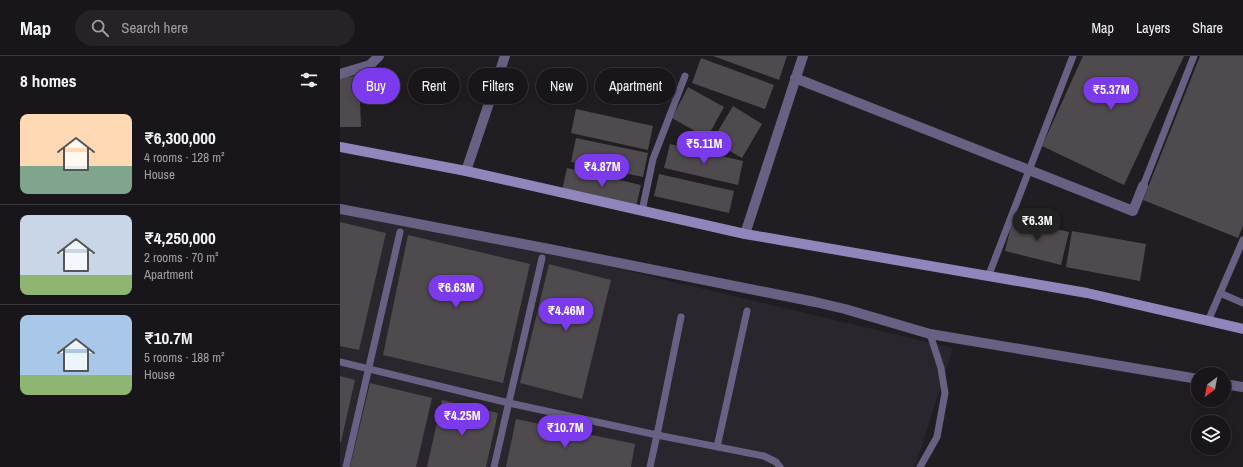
<!DOCTYPE html>
<html lang="en">
<head>
<meta charset="utf-8">
<style>
	:root { --surface:#18161a; --page:#252327; --text:#f1f3f6; --muted:#9f9fa2; --line:#363539; --accent:#7c3aed }
	body { margin:0; font-family:"Archivo Narrow",sans-serif; background:var(--page); color:var(--text); height:100vh; display:flex; flex-direction:column; font-size:15px; white-space:nowrap }
	* { box-sizing:border-box; margin:0 }
	p { font-size:13px; color:var(--muted) }
	.icon { flex:none; width:22px; height:22px; fill:none; stroke:currentColor; stroke-width:2; stroke-linecap:round; stroke-linejoin:round }
	.map { position:relative; flex:1; overflow:hidden }
	.panel { display:flex; flex-direction:column; background:var(--surface); width:340px }
	.panel>* { flex:none }
	.top-card { position:absolute; left:12px; top:12px; width:380px; height:36px; display:flex; gap:8px }
	.needle { width:26px; rotate:212deg }
	.buttons { position:absolute; left:851px; top:311px; display:grid; gap:8px }
	.buttons a { display:grid; place-items:center; width:40px; height:40px; border-radius:50%; background:var(--surface); box-shadow:0 2px 10px #0003,0 0 0 1px var(--line); font-size:20px }
	.price { position:absolute; translate:-50% -34px; padding:0 9px; border-radius:14px; background:var(--accent); color:#fff; font-size:13px; line-height:26px; filter:drop-shadow(0 1px 2px #0008) }
	.price::after { content:''; position:absolute; left:50%; top:24px; width:12px; height:9px; margin-left:-6px; background:inherit; clip-path:polygon(0 0,100% 0,50% 100%) }
	.price.selected { background:#222; color:#fff }
	ul { padding:0; list-style:none }
	li { display:flex; align-items:center; gap:12px; height:100px; padding:0 20px }
	li+li { border-top:1px solid var(--line) }
	li span { display:grid; place-items:center; flex:none; width:112px; height:80px; border-radius:8px; color:#555 }
	li>.icon { margin-inline-start:auto }
	span .icon { width:48px; height:48px; fill:#fffc; stroke-width:1 }
	li b { font-size:17px }
	h2 { display:flex; justify-content:space-between; align-items:center; height:48px; padding:0 20px; font-size:17px }
	.chip { padding:0 14px; border-radius:18px; background:var(--surface); box-shadow:0 2px 10px #0003,0 0 0 1px var(--line); font-size:14px; line-height:36px }
	.chip.selected { background:var(--accent); color:#fff }
	header { display:flex; align-items:center; gap:24px; box-sizing:border-box; height:56px; padding:0 20px; background:var(--surface); border-bottom:1px solid var(--line) }
	header strong { font-size:19px }
	nav { display:flex; gap:22px; margin-inline-start:auto; font-size:14px }
	.search { width:280px; height:36px; background:var(--page); display:flex; align-items:center; gap:10px; box-sizing:border-box; padding:0 14px; border-radius:22px; color:var(--muted); font-size:15px }
	main { display:flex; flex:1; min-height:0 }
	.map>svg:first-child { display:block }
</style>
</head>
<body>
<header>
<strong>Map</strong>
<div class="search"><svg class="icon" aria-label="search" viewBox="0 0 24 24"><circle cx="10" cy="10" r="6"/><path d="M15 15l6 6"/></svg>Search here</div>
<nav><a>Map</a><a>Layers</a><a>Share</a></nav>
</header>
<main>
<section class="panel">
<h2>8 homes<svg class="icon" aria-label="filters" viewBox="0 0 24 24"><path d="M4 7h16M4 17h16"/><circle cx="9" cy="7" r="2"/><circle cx="15" cy="17" r="2"/></svg></h2>
<ul>
<li><span style="background:linear-gradient(#ffd9b3 65%,#7fa58c 0)"><svg class="icon" aria-label="home" viewBox="0 0 24 24"><path d="M3 11l9-7 9 7M6 9v11h12V9"/></svg></span><div><b>₹6,300,000</b><p>4 rooms · 128 m²</p><p>House</p></div></li>
<li><span style="background:linear-gradient(#c9d6e8 75%,#8fb573 0)"><svg class="icon" aria-label="home" viewBox="0 0 24 24"><path d="M3 11l9-7 9 7M6 9v11h12V9"/></svg></span><div><b>₹4,250,000</b><p>2 rooms · 70 m²</p><p>Apartment</p></div></li>
<li><span style="background:linear-gradient(#a9c7e8 75%,#8fb573 0)"><svg class="icon" aria-label="home" viewBox="0 0 24 24"><path d="M3 11l9-7 9 7M6 9v11h12V9"/></svg></span><div><b>₹10.7M</b><p>5 rooms · 188 m²</p><p>House</p></div></li>
</ul>
</section>
<div class="map">
<svg width="903" height="411" viewBox="0 0 903 411">
	<rect width="100%" height="100%" fill="#201e22"/>
	<path fill="#2b252e" d="M0,152L204,195L613,292L575,411H0Z"/>
	<path fill="#4f4a4e" d="M373,0H447L439,24Z
		M743,0H844L784,129L702,90Z
		M860,0H903V170L898,182L803,144Z
		M361,2L434,29L425,53L352,27Z
		M19,20L21,71H0V21Z
		M348,31L384,51L367,82L332,62Z
		M393,50L422,68L402,102L372,85Z
		M236,53L313,70L308,94L231,77Z
		M236,82L308,97L303,121L231,106Z
		M330,88L403,105L398,129L324,112Z
		M227,112L301,129L296,151L222,134Z
		M319,118L394,135L389,157L314,140Z
		M673,162L729,176L721,209L665,195Z
		M0,166L46,177L19,294L0,290Z
		M732,175L806,188L800,225L726,211Z
		M68,179L190,208L163,327L43,299Z
		M209,208L271,224L242,343L180,327Z
		M0,320L15,324L1,386H0Z
		M30,327L92,342L76,411H10Z
		M102,344L158,357L146,411H87Z
		M176,363L295,388L291,411H166Z"/>
	<g fill="none" stroke-linecap="round" stroke-linejoin="round">
		<path stroke="#686183" stroke-width="7" d="M803,130L854,0
			M302,155L313,103L345,20
			M648,221L733,0
			M880,237L903,247
			M341,261L317,379L424,400L436,406L440,411
			M868,265L903,184
			M0,306L169,347L317,379L310,411
			M377,391L407,255
			M6,411L60,176
			M154,411L202,202
			M580,411L597,381L605,337L601,312L590,278"/>
		<path stroke="#686183" stroke-width="10" d="M0,18L30,9L39,0
			M455,22L793,155L803,130
			M126,115L165,0
			M0,153L209,193L475,246L505,253L590,278L858,323
			M405,178L463,0
			M884,328L903,331"/>
		<path stroke="#9186bc" stroke-width="10" d="M0,91L126,115L405,178L747,237L903,273"/>
	</g>
</svg>
<div class="buttons">
<a><svg class="needle" viewBox="-14 -14 28 28"><path d="M0-13l5 13h-10z" fill="#e53935"/><path d="M0 13l5-13h-10z" fill="#9f9fa2"/></svg></a>
<a><svg class="icon" aria-label="layers" viewBox="0 0 24 24"><path d="M12 4l9 5-9 5-9-5zM3 14l9 5 9-5"/></svg></a>
</div>
<b class="price" style="left:771px;top:55px">₹5.37M</b>
<b class="price" style="left:364px;top:109px">₹5.11M</b>
<b class="price" style="left:262px;top:132px">₹4.87M</b>
<b class="price selected" style="left:697px;top:186px">₹6.3M</b>
<b class="price" style="left:116px;top:253px">₹6.63M</b>
<b class="price" style="left:226px;top:276px">₹4.46M</b>
<b class="price" style="left:122px;top:381px">₹4.25M</b>
<b class="price" style="left:225px;top:393px">₹10.7M</b>
<div class="top-card">
<a class="chip selected">Buy</a>
<a class="chip">Rent</a>
<a class="chip">Filters</a>
<a class="chip">New</a>
<a class="chip">Apartment</a>
</div>
</div>
</main>
</body>
</html>
